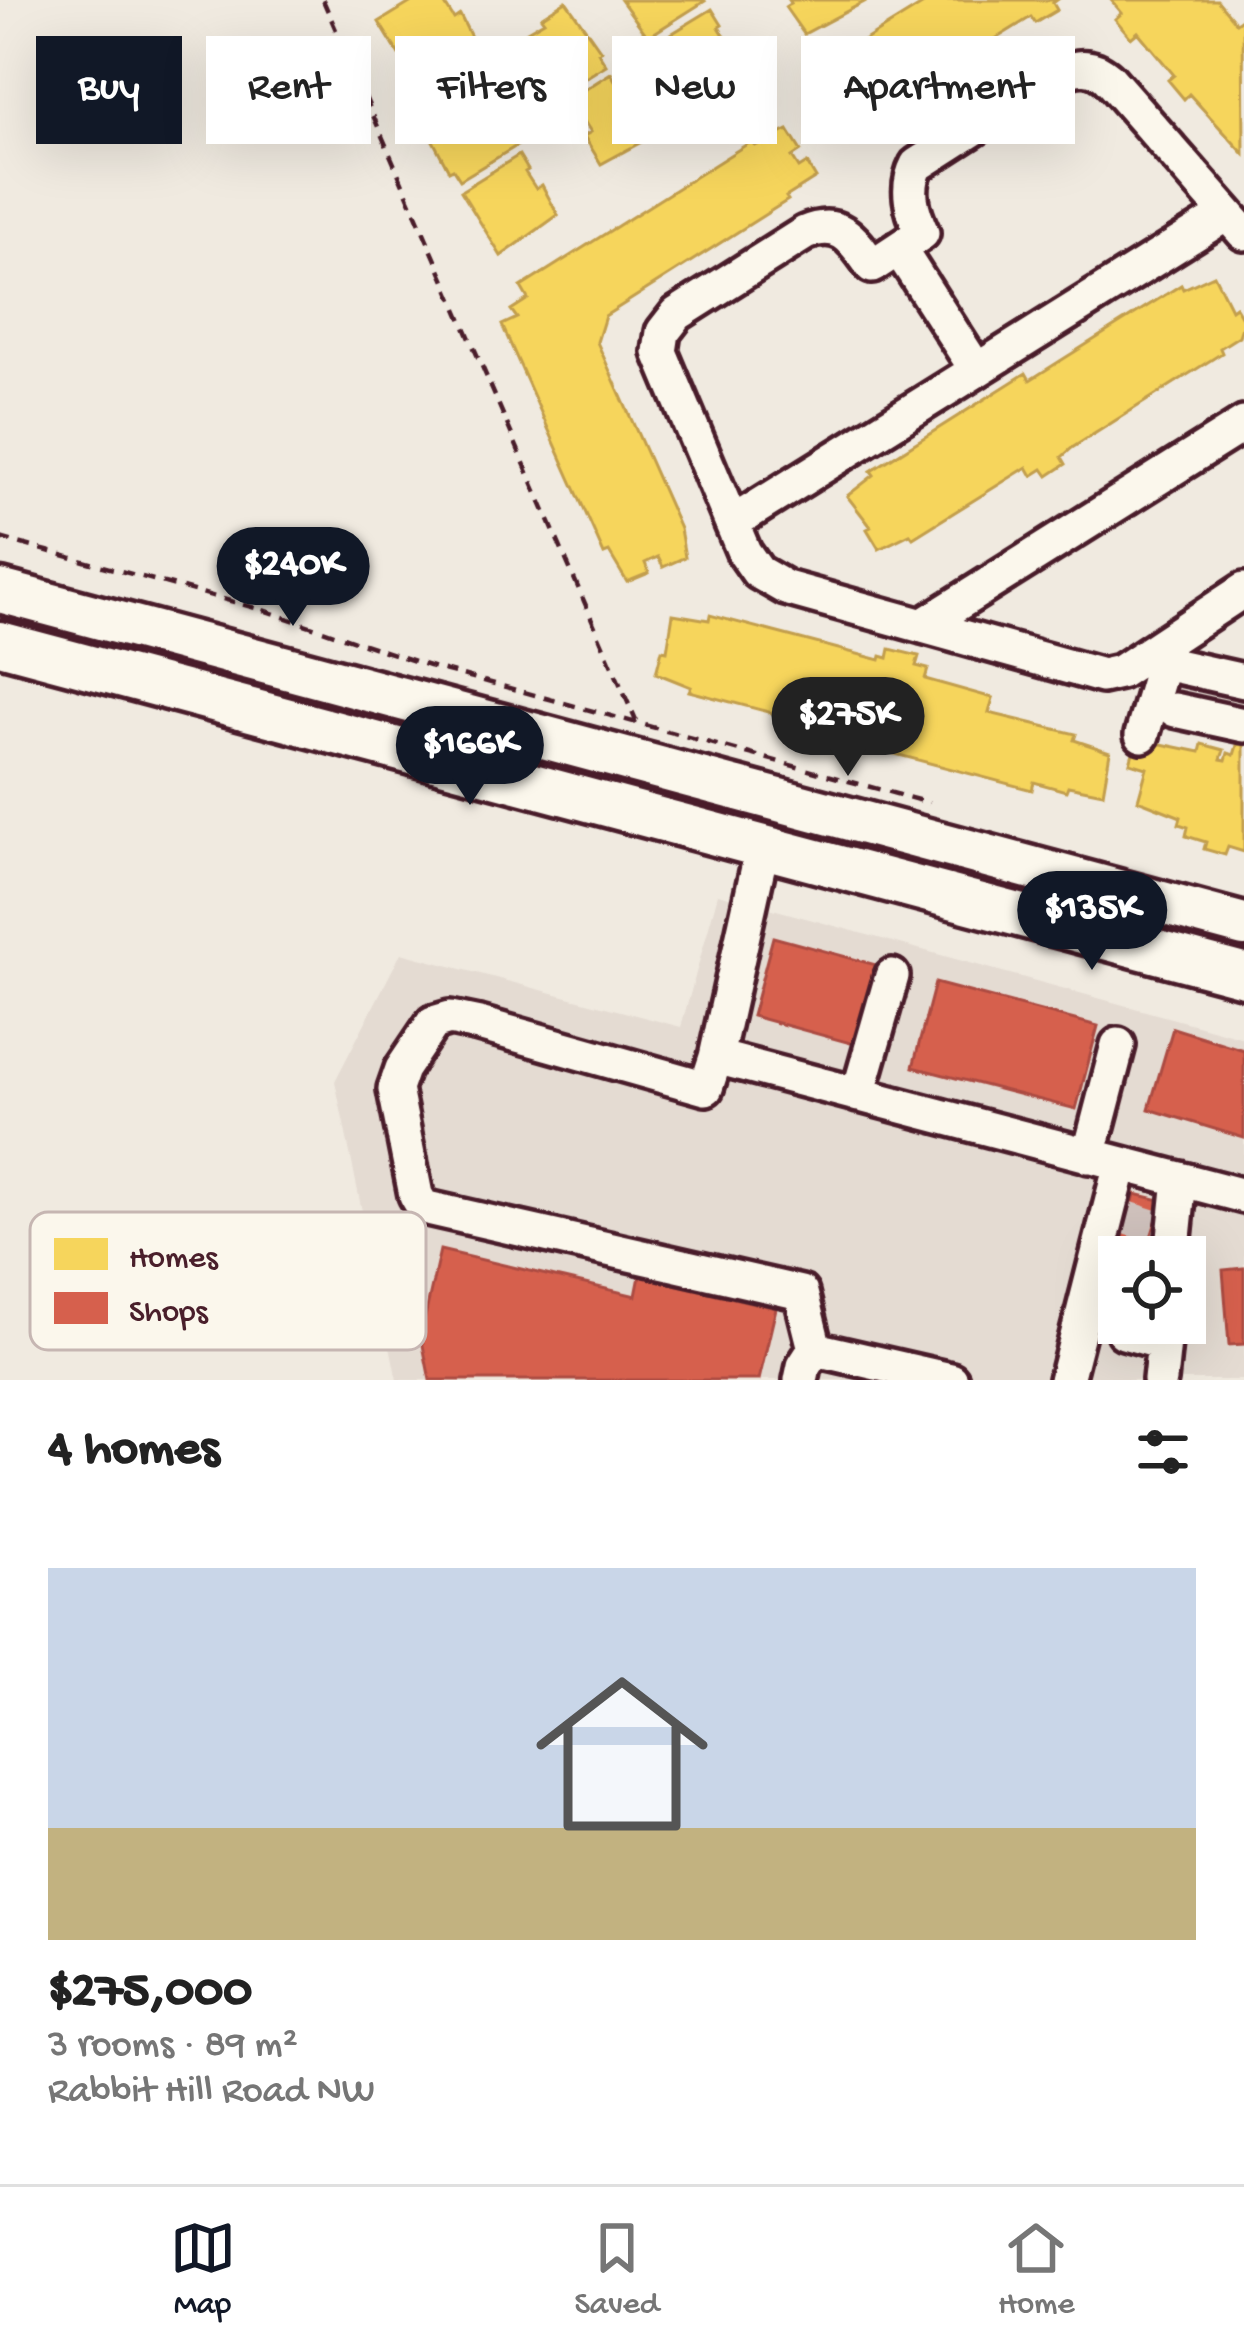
<!DOCTYPE html>
<html lang="en">
<head>
<meta charset="utf-8">
<style>
	:root { --surface:#fff; --page:#f2f2f2; --text:#222; --muted:#767676; --line:#e0e0e0; --accent:#111827 }
	body { margin:0; font-family:"Gochi Hand",sans-serif; background:var(--page); color:var(--text); height:100vh; display:flex; flex-direction:column; font-size:45px; white-space:nowrap }
	* { box-sizing:border-box; margin:0 }
	p { font-size:39px; color:var(--muted) }
	.icon { flex:none; width:66px; height:66px; fill:none; stroke:currentColor; stroke-width:2; stroke-linecap:round; stroke-linejoin:round }
	.map { position:relative; height:1380px; overflow:hidden }
	.side { display:flex; flex-direction:column; background:var(--surface); flex:1 }
	.side>* { flex:none }
	.guide { position:absolute; left:36px; top:36px; width:1173px; height:108px; display:flex; gap:24px }
	.tools { position:absolute; left:1098px; top:1236px; display:grid; gap:24px }
	.tools a { display:grid; place-items:center; width:108px; height:108px; border-radius:0px; background:var(--surface); box-shadow:0 12px 48px #0002; font-size:60px }
	.price { position:absolute; translate:-50% -102px; padding:0 27px; border-radius:42px; background:var(--accent); color:#fff; font-size:39px; line-height:78px; filter:drop-shadow(0 3px 6px #0008) }
	.price::after { content:''; position:absolute; left:50%; top:72px; width:36px; height:27px; margin-left:-18px; background:inherit; clip-path:polygon(0 0,100% 0,50% 100%) }
	.price.selected { background:#222; color:#fff }
	ul { padding:0; list-style:none }
	li { display:grid; align-content:center; gap:24px; height:636px; padding:0 48px }
	li span { display:grid; place-items:center; height:372px; border-radius:0px; color:#555 }
	li>.icon { margin-inline-start:auto }
	span .icon { width:216px; height:216px; fill:#fffc; stroke-width:1 }
	li b { font-size:51px }
	h2 { display:flex; justify-content:space-between; align-items:center; height:144px; padding:0 48px; font-size:51px }
	.tag { padding:0 42px; border-radius:0px; background:var(--surface); box-shadow:0 12px 48px #0002; font-size:42px; line-height:108px }
	.tag.selected { background:var(--accent); color:#fff }
	.tab-bar { display:flex; justify-content:space-around; align-items:center; height:168px; border-top:3px solid var(--line); background:var(--surface); font-size:33px; color:var(--muted) }
	.tab-bar a { display:grid; justify-items:center; gap:6px }
	.tab-bar .selected { color:var(--accent) }
	.map>svg:first-child { display:block }
</style>
</head>
<body>
<div class="map">
<svg width="1244" height="1380" viewBox="0 0 1244 1380">
	<rect width="100%" height="100%" fill="#f0eae0"/>
	<filter id="ink" filterUnits="userSpaceOnUse"><feTurbulence type="fractalNoise" baseFrequency=".00833" numOctaves="2"/><feDisplacementMap in="SourceGraphic" scale="24" xChannelSelector="R" yChannelSelector="G"/><feConvolveMatrix kernelMatrix="1 2 1 2 8 2 1 2 1" color-interpolation-filters="sRGB"/></filter>
	<g filter="url(#ink)">
		<path fill="#e4dbd2" fill-rule="evenodd" d="M718,894L1244,1038V1380H397L335,1081L401,953L681,1027ZM1119,1257H1185V1323H1119Z"/>
		<path fill="#f6d55c" stroke="#c29e4d" stroke-width="3" d="M415,0H446L444,3L454,19L460,15L475,45L419,87L379,22Z
			M621,0H704L705,1L648,37Z
			M789,0H866V1L804,34L785,7L791,3Z
			M930,0H1057L1053,3L1057,10L1035,23L1031,17L984,46L988,52L967,65L963,59L914,90L918,97L897,110L893,103L871,117L869,113L836,129L831,120L836,117L828,104L823,107L810,85L834,66L831,61Z
			M1111,0H1217L1236,23L1243,18L1244,154L1189,94L1184,99L1168,80L1174,75L1138,32L1131,38L1115,19L1122,13Z
			M566,1L601,51L598,52L606,65L563,92L553,77L559,73L548,56L541,61L527,31L544,21L541,17Z
			M712,9L722,25L719,27L729,43L734,40L749,69L693,110L653,45Z
			M611,73L647,139L601,164L584,136L591,132L579,114L573,117L564,103Z
			M482,83L500,111L494,114L518,145L460,180L453,169L449,171L420,116Z
			M788,130L801,151L792,157L799,168L807,163L816,178L786,197L788,200L605,316L597,342L680,529L685,557L663,567L658,557L645,563L649,573L627,582L609,552L604,554L502,325L517,318L511,310L528,299L521,287L752,141L755,146Z
			M519,155L528,170L525,172L536,189L542,185L558,215L501,256L461,191Z
			M1214,275L1231,309L1235,306L1244,321L1239,336L1220,348L1222,353L1072,448L1062,457L1066,464L1048,476L1043,469L1032,476L1027,467L913,538L910,534L879,549L867,529L871,527L847,496L874,475L871,471L1026,373L1030,380L1181,285L1183,289Z
			M673,614L709,620L710,615L880,660L881,656L888,658L890,649L919,656L916,666L928,669L925,679L993,698L989,713L1076,734L1074,740L1110,752L1103,793L1068,786L1066,791L1034,782L1032,790L857,744L859,736L689,691L691,687L656,673L662,650L667,651Z
			M1137,739L1200,752L1202,744L1224,750L1221,759L1226,760L1228,753L1234,755L1239,739L1244,741V852L1228,847L1225,855L1204,849L1206,842L1186,836L1188,827L1179,824L1181,817L1138,800L1147,768L1130,763Z"/>
		<path fill="#d6604d" stroke="#ac4c43" stroke-width="3" d="M773,937L876,965L854,1044L752,1016Z
			M935,983L1098,1026L1076,1109L913,1067Z
			M1173,1028L1244,1050V1138L1149,1109Z
			M1135,1194L1160,1200L1145,1257H1119L1122,1339L1097,1332Z
			M440,1250L636,1296L640,1276L776,1308L759,1380H430L421,1335Z
			M1244,1268V1344L1229,1345L1223,1270Z"/>
		<g fill="none" stroke-linecap="round" stroke-linejoin="round">
			<path stroke="#cfc1bc" stroke-width="33" stroke-dasharray="33 16" stroke-linecap="butt" d="M1128,1218L1153,1226
				M1118,1254L1127,1257
				M1109,1290L1119,1293"/>
			<defs>
				<path id="minor" d="M1244,233L1108,78C1093,65 1079,65 1061,73L917,165C905,188 912,211 922,233L872,266C853,239 840,218 805,233L677,314L663,332L660,352L744,552L758,572L786,588L1102,676L1120,672L1244,590
					M899,249L976,369
					M732,523L1225,215
					M922,626L1244,424
					M1141,658L1244,681
					M1175,710L1244,725
					M1142,735L1163,663
					M763,845L716,1057L1244,1196
					M716,1057L706,1088L479,1024L450,1018L433,1023L402,1069L395,1089L416,1195L423,1207L801,1293L815,1349L951,1380
					M858,1095L892,976
					M1089,1156L1118,1045
					M1172,1257L1180,1179
					M1124,1332L1164,1343
					M801,1380L804,1366L815,1349
					M1066,1380L1121,1164
					M1160,1380L1166,1323"/>
				<path id="major" d="M0,591L1244,925
					M0,643L1244,975"/>
			</defs>
			<use href="#minor" stroke="#4a1f2b" stroke-width="42"/>
			<use href="#major" stroke="#4a1f2b" stroke-width="51"/>
			<path stroke="#4a1f2b" stroke-width="4.5" stroke-dasharray="12 9" stroke-linecap="butt" d="M323,0L636,721
				M0,538L263,610L429,666L929,803"/>
			<use href="#minor" stroke="#fbf7ec" stroke-width="33"/>
			<use href="#major" stroke="#fbf7ec" stroke-width="42"/>
		</g>
	</g>
	<rect x="30" y="1212" width="396" height="138" rx="18" fill="#fbf7ec" stroke="#c6b6b2" stroke-width="3"/>
	<rect x="54" y="1238" width="54" height="32" fill="#f6d55c"/>
	<rect x="54" y="1292" width="54" height="32" fill="#d6604d"/>
	<g font-size="33" fill="#4a1f2b">
		<text x="129" y="1266">Homes</text>
		<text x="129" y="1320">Shops</text>
	</g>
</svg>
<div class="tools">
<a><svg class="icon" aria-label="locate" viewBox="0 0 24 24"><circle cx="12" cy="12" r="6"/><path d="M12 2v4M12 18v4M2 12h4M18 12h4"/></svg></a>
</div>
<b class="price" style="left:293px;top:629px">$240K</b>
<b class="price selected" style="left:848px;top:779px">$275K</b>
<b class="price" style="left:470px;top:808px">$166K</b>
<b class="price" style="left:1092px;top:973px">$135K</b>
<div class="guide">
<a class="tag selected">Buy</a>
<a class="tag">Rent</a>
<a class="tag">Filters</a>
<a class="tag">New</a>
<a class="tag">Apartment</a>
</div>
</div>
<section class="side">
<h2>4 homes<svg class="icon" aria-label="filters" viewBox="0 0 24 24"><path d="M4 7h16M4 17h16"/><circle cx="9" cy="7" r="2"/><circle cx="15" cy="17" r="2"/></svg></h2>
<ul>
<li><span style="background:linear-gradient(#c9d6e8 70%,#c2b280 0)"><svg class="icon" aria-label="home" viewBox="0 0 24 24"><path d="M3 11l9-7 9 7M6 9v11h12V9"/></svg></span><div><b>$275,000</b><p>3 rooms · 89 m²</p><p>Rabbit Hill Road NW</p></div></li>
</ul>
</section>
<nav class="tab-bar">
<a class="selected"><svg class="icon" aria-label="map" viewBox="0 0 24 24"><path d="M3 6l6-2 6 2 6-2v14l-6 2-6-2-6 2zM9 4v14M15 6v14"/></svg>Map</a>
<a><svg class="icon" aria-label="saved" viewBox="0 0 24 24"><path d="M7 4h10v16l-5-4-5 4z"/></svg>Saved</a>
<a><svg class="icon" aria-label="home" viewBox="0 0 24 24"><path d="M3 11l9-7 9 7M6 9v11h12V9"/></svg>Home</a>
</nav>
</body>
</html>
